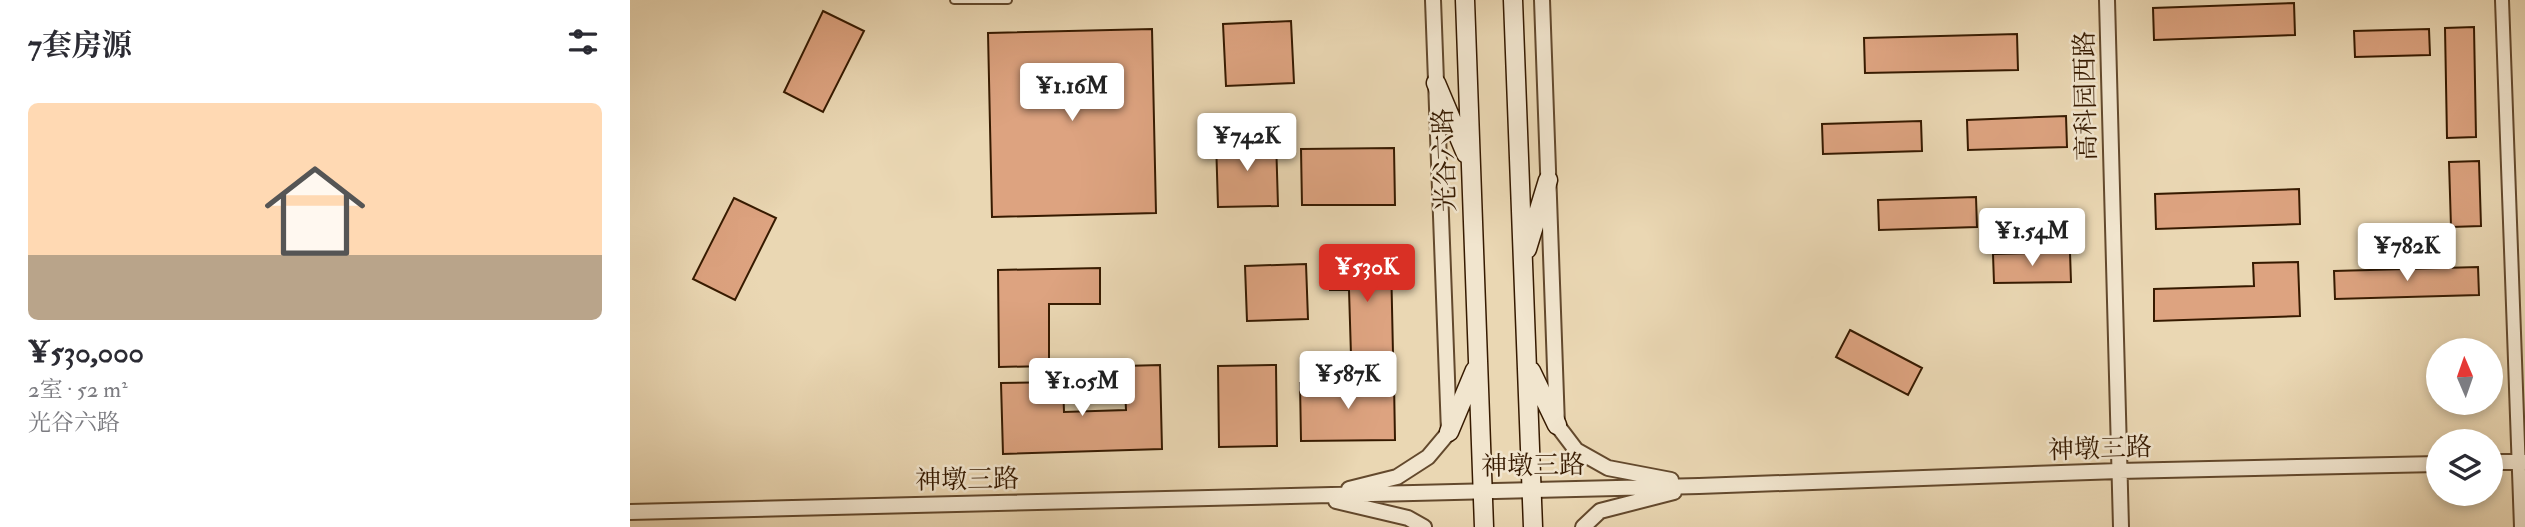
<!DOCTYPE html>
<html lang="zh">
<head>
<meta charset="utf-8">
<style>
	:root { --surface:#fff; --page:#f2f2f3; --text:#2b2b33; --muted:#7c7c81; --accent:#d93025 }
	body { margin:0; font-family:"IM FELL Double Pica","Noto Serif SC",serif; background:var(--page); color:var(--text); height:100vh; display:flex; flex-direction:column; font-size:26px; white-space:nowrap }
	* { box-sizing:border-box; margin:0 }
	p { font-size:23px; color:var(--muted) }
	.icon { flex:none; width:38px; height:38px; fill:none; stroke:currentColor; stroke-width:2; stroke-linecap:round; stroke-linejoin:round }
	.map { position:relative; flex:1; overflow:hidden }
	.panel { display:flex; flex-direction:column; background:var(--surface); width:630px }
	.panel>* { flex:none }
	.needle { width:46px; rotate:358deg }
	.tools { position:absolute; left:1796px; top:338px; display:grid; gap:14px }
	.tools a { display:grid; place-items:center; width:77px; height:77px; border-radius:50%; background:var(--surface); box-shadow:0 4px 10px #0003; font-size:35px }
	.price { position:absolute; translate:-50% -60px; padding:0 16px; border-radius:7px; background:#fff; color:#222; font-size:23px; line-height:46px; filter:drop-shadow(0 2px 4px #0008) }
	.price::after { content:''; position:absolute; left:50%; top:42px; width:21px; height:16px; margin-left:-10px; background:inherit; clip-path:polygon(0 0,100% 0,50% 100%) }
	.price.current { background:var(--accent); color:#fff }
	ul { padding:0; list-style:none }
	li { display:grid; align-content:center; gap:14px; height:371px; padding:0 28px }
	li span { display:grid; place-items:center; height:217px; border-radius:10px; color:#555 }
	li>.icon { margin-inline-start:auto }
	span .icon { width:126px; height:126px; fill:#fffc; stroke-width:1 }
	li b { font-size:30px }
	h2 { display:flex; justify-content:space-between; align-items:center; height:84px; padding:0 28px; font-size:30px }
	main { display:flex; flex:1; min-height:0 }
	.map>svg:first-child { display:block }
</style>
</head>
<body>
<main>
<section class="panel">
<h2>7套房源<svg class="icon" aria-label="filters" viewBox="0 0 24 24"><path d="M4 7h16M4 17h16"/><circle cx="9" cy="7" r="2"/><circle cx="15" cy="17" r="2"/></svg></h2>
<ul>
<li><span style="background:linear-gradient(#ffd9b3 70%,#b9a48a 0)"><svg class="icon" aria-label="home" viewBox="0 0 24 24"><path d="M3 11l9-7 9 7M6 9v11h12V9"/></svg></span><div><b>¥530,000</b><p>2室 · 52 m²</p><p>光谷六路</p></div></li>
</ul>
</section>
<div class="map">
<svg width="1895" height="527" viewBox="0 0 1895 527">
	<rect width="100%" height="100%" fill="#ead7b3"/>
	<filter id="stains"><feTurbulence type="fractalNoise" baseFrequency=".00286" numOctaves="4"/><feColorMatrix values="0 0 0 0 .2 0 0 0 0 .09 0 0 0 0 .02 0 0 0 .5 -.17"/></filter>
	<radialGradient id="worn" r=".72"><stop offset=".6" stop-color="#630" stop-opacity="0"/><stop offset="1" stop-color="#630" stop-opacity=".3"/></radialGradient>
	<path fill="#dda380" stroke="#361a00" stroke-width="2" d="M1664,3L1665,35L1524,40L1523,8Z
		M193,11L234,31L193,112L154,92Z
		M661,21L664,83L596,86L593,24Z
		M1844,27L1846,137L1817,138L1815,28Z
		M522,29L526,213L362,217L358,33Z
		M1799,29L1800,55L1725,57L1724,31Z
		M1387,34L1388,70L1235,73L1234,38Z
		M1436,116L1437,147L1338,150L1337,120Z
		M1291,121L1292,151L1193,154L1192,124Z
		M646,139L648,206L588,207L586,140Z
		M764,148L765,205H672L671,149Z
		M1849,161L1851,226L1821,227L1819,162Z
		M1669,189L1670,224L1526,229L1525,194Z
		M1346,197L1347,227L1249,230L1248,200Z
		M104,198L146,218L105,300L63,279Z
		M1440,252L1441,282L1364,283L1363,254Z
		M761,260L763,354L721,355L719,290H700L699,262Z
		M1668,262L1670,316L1524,321V289L1624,286L1623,263Z
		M676,264L678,319L617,321L615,266Z
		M1848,267L1849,295L1705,299L1704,271Z
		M470,268V304H419V366L369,367L368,270Z
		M1220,330L1292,368L1278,395L1206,357Z
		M530,365L532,449L373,454L371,383L433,382L434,412L496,410L494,366Z
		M646,365L647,446L589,447L588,366Z
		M764,382L765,440L671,441L670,383Z"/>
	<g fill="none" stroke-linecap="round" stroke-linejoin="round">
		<defs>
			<path id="service" d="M324,0H378"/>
			<path id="minor" d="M1872,0L1891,527"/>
			<path id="tertiary" d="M912,0L927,425L946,450L978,468L1041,480
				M1477,0L1491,527
				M1860,462H1895
				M719,489L767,477L798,457L819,432L803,0
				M706,501L778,518L794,527
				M0,512L1069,486L1489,471L1808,464
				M953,527L970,511L1044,492"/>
			<path id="secondary" d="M835,0L854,527
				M883,0L903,527
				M806,83L836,154
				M897,249L918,180
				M901,371L927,425
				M819,432L845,370"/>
		</defs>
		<use href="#service" stroke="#63492d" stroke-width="10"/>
		<use href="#minor" stroke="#63492d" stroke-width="16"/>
		<use href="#tertiary" stroke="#63492d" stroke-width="18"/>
		<use href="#secondary" stroke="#361a00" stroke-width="21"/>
		<use href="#service" stroke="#f1e5ce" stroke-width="6"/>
		<use href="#minor" stroke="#f1e5ce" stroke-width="12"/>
		<use href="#tertiary" stroke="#f1e5ce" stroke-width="14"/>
		<use href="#secondary" stroke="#f1e5ce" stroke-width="18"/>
	</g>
	<g text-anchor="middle" stroke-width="5" stroke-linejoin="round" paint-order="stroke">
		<g font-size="26" fill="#361a00" stroke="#f1e5ce">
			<text transform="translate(1455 96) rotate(-91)" y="9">高科园西路</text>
			<text transform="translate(814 160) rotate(-92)" y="9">光谷六路</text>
			<text transform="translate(1470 448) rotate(-2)" y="9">神墩三路</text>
			<text transform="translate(903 465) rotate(-1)" y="9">神墩三路</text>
			<text transform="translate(337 479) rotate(-1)" y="9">神墩三路</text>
		</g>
	</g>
	<rect width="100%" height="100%" filter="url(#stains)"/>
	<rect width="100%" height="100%" fill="url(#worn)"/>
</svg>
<div class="tools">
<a><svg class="needle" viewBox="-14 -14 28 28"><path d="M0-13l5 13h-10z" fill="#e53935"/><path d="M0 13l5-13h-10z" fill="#7c7c81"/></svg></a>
<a><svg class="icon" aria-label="layers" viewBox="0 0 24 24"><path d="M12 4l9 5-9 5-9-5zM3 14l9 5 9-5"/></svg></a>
</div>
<b class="price" style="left:442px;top:123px">¥1.16M</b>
<b class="price" style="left:617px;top:173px">¥742K</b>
<b class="price" style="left:1402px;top:268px">¥1.54M</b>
<b class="price" style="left:1777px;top:283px">¥782K</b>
<b class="price current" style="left:737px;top:304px">¥530K</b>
<b class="price" style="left:718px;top:411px">¥587K</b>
<b class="price" style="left:452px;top:418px">¥1.05M</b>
</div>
</main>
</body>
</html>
